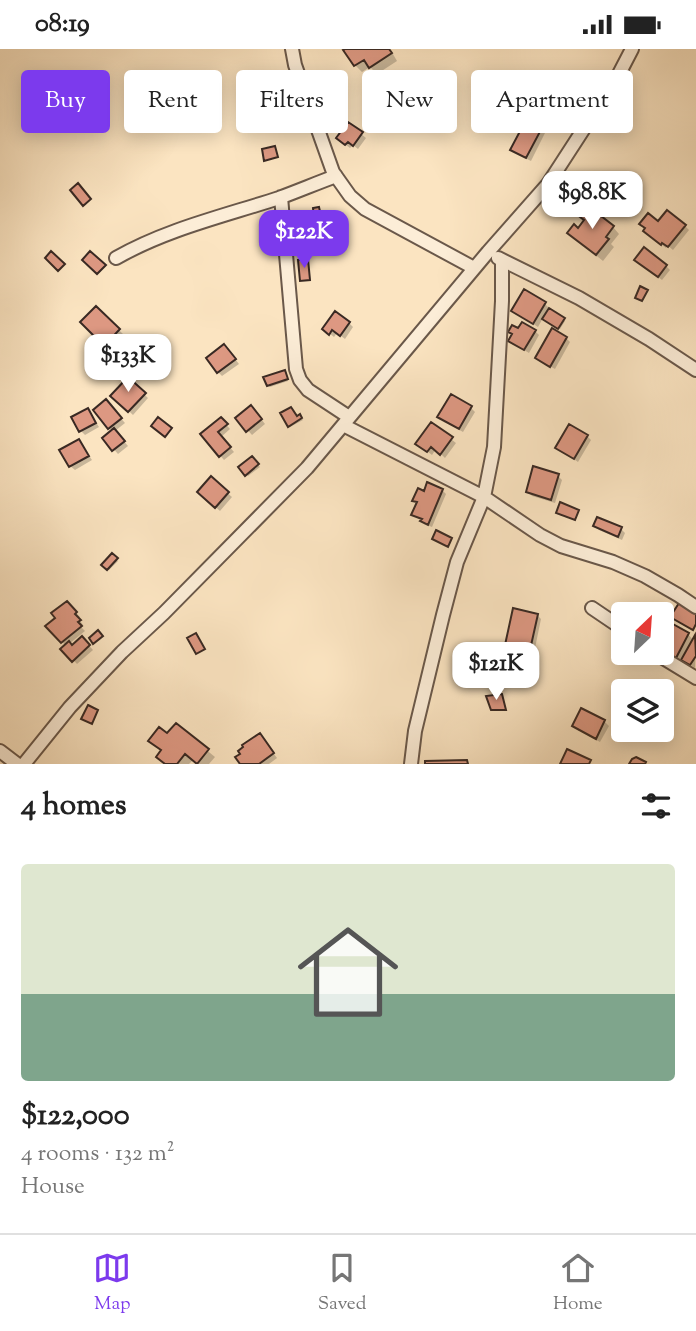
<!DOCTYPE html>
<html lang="en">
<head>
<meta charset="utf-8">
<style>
	:root { --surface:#fff; --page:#f6f6f6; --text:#222; --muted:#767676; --line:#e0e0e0; --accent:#7c3aed }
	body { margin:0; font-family:"Sorts Mill Goudy",serif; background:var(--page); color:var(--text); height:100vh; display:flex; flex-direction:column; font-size:26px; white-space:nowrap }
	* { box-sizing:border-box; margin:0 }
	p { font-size:23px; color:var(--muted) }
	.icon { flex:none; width:38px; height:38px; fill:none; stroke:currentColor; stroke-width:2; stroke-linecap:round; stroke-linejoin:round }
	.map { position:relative; height:715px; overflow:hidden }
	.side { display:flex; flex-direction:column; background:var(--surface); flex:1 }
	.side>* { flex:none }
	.top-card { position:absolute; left:21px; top:21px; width:654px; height:63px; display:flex; gap:14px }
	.needle { width:46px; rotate:25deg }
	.buttons { position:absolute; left:611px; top:553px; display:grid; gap:14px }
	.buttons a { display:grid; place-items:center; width:63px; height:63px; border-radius:7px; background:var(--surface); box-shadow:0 4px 18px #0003; font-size:35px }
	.price { position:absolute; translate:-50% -60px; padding:0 16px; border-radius:14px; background:#fff; color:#222; font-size:23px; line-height:46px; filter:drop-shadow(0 2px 4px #0008) }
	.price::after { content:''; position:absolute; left:50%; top:42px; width:21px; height:16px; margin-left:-10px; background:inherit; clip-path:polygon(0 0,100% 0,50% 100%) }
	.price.selected { background:var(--accent); color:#fff }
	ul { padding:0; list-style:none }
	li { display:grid; align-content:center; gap:14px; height:371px; padding:0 21px }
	li span { display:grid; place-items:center; height:217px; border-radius:7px; color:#555 }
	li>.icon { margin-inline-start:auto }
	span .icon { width:126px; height:126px; fill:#fffc; stroke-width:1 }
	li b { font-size:30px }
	h2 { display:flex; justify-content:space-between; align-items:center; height:84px; padding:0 21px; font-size:30px }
	.pill { padding:0 24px; border-radius:7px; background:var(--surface); box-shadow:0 4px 18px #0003; font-size:24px; line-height:63px }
	.pill.selected { background:var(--accent); color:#fff }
	.status { display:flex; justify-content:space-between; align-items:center; height:49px; padding:0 35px; background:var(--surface); direction:ltr }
	.status svg { height:19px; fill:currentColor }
	.tab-bar { display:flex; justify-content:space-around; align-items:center; height:98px; border-top:2px solid var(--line); background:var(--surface); font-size:19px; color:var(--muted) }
	.tab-bar a { display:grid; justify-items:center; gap:4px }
	.tab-bar .selected { color:var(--accent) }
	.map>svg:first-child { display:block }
</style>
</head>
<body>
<div class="status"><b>08:19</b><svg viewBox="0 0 49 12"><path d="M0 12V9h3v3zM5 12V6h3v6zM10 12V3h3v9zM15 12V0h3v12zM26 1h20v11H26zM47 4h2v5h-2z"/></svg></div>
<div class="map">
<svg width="696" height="715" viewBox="0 0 696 715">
	<rect width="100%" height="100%" fill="#fbe4c1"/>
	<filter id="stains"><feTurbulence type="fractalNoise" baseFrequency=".00286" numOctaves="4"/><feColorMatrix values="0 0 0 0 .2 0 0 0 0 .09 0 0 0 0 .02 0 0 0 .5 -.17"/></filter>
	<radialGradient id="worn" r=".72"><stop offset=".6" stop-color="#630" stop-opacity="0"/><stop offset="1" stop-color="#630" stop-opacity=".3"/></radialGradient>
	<path fill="#0003" d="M348,0H390L397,12L377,25L370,18L362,23L355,16Z
		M528,71L542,78L546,82L531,112L517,105L513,101Z
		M349,75L366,89L358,100L353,96L350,99L342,93Z
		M628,133L636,139L622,157L614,150Z
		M659,174L685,177L689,181L673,201L667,196L666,199L649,186Z
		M613,178L619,185L611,195L614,198L603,212L576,190L579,181Z
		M641,215L666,217L670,221L662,231Z
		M524,242L545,255L549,259L548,260L565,272L560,280L543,269L538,278L513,262Z
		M96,259L123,285L109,300L83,273Z
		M349,274L353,278L345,290L337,284L334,288L324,280Z
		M535,282L539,286L529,304L514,295Z
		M566,289L570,293L555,320L542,313Z
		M228,301L239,315L222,327L218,323Z
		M286,324L288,332L270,338L268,336Z
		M128,330L148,349L133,366L113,347Z
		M110,357L125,374L115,382L128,397L118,405L104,389L113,382L110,379Z
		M471,359L475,363L463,383L444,372Z
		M88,361L99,378L85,386L81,382Z
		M255,362L265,375L252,386L237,369Z
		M300,367L303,371L290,378L289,377Z
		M221,370L230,380L221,388L234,403L224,411L202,386Z
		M432,375L456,394L445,409L436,400L432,406L422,398Z
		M587,387L591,391L578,413L558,399Z
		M79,392L92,411L75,421L70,417Z
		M252,409L260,418L248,427L241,418Z
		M558,427L562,431L555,454L532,447L528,443Z
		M211,430L232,448L220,462L199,443Z
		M442,441L446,445L432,478L427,476L413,465L418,455L414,451L425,444Z
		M598,470L621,480L625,484L622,491L599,481L595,477Z
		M112,507L118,512L109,521L103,516Z
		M67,554L80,568L78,569L83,576L81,578L85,582L69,595L72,598L82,589L93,601L77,615L63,600L66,597L48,577L57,569Z
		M537,566L541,570L534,604L511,600L507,595Z
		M662,571L688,585L694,592L696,589L695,619L684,612L683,614L662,602Z
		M582,661L604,672L609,677L600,693L578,681L574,677Z
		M176,676L215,708L209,715H198L193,711L189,715H166L162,702L157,698Z
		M263,690L277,709L269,715H243Z"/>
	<path fill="#dd9882" stroke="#392923" stroke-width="2" d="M345,0H389L392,4L369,19L364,11L354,17L343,1Z
		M527,69L543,77L526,109L510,101Z
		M348,73L363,83L353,97L348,93L345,96L336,89Z
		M275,97L278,108L264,112L262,100Z
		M628,130L635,136L620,157L612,150Z
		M78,134L91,150L83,157L70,141Z
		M588,157L614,177L606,188L609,190L596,206L567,184L574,175L578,179L584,171L580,168Z
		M319,158L321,167L314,168L313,159Z
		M667,161L686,176L668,198L662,194L661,196L643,182L645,179L639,175L648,164L658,172Z
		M312,168L316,189L305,191L301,170Z
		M278,176L281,203H270L267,177Z
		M644,198L667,216L658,228L634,211Z
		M51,202L65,215L58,222L45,209Z
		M90,202L106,216L97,225L82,211Z
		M308,210L310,231L300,232L298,211Z
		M640,237L648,241L642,252L635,249Z
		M524,240L546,253L533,275L511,262Z
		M96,257L120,280L104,297L80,273Z
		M549,259L565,269L558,280L542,270Z
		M335,262L350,273L340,287L332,281L329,286L322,280Z
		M522,273L536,281L524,301L508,292L512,285L508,283L512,276L518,279Z
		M552,279L567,288L550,318L535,309Z
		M224,295L236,310L217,324L206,309Z
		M285,321L288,330L267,337L263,328Z
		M128,328L146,344L128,363L110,347Z
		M451,345L472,357L459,380L437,368Z
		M106,350L122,369L108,380L93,361Z
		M251,356L262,370L246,383L235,369Z
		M291,358L297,367L300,365L302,369L288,378L280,364Z
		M88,359L96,374L79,383L71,368Z
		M158,368L172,379L165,388L151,377Z
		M221,368L228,375L218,383L231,398L219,408L200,385Z
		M431,373L453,388L440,406L431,398L427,403L415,395Z
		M569,375L588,386L574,410L555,399Z
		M114,379L125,392L112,402L102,389Z
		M79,390L89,407L69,418L59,401Z
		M252,407L259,415L245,427L238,418Z
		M533,417L559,425L551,451L526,443Z
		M211,427L229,443L215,459L197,443Z
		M427,433L443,440L428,476L420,472L422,470L411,466L417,453L412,452L418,439L424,442Z
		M560,453L579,461L575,471L556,464Z
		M597,468L622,478L618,488L593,477Z
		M436,481L452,489L448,498L432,490Z
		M112,504L118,509L107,521L101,516Z
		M67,552L77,563L75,565L81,571L78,573L82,577L61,594L45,577L55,569L51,564Z
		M679,554L696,564V575L693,581L670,568Z
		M513,559L538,565L530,601L505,596Z
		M662,569L689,584L676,609L662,601Z
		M98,581L103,587L93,595L89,589Z
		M196,584L205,600L196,605L187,589Z
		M695,586L696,607L690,616L681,611Z
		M82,587L90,596L72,613L60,600L69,592L72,596Z
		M502,645L506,661H491L486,647Z
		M88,656L98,661L92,675L81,670Z
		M581,659L605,671L596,690L572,677Z
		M176,674L209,700L197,715L185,705L177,715H165L156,708L161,701L148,692L159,678L167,684Z
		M260,684L274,704L259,715H240L235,708L240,705L238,702L243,698L242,696Z
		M567,700L591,711L589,715H560Z
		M636,708L646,713L645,715H629L632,710Z
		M467,711L468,715H425V712Z"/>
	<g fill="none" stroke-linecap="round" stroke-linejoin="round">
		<defs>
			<path id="minor" d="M292,0L295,16L333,123L350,147L365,160L474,219
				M281,148L296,320L300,331L308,341L349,368
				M116,209C167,180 224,167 279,149C298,142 317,134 336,127
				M498,209L579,249L649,290L696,321
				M343,376L484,448L540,486L561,497L613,513L645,527L678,546L696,558
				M592,559L623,580
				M655,604L696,629
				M0,702L17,715
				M24,715L70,658L122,603L164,564L307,419L488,203L548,135L618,27L632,0
				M411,715L415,682L443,566L457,513L484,448L494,398L502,252V212"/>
		</defs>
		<use href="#minor" stroke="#6a584a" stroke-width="16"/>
		<use href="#minor" stroke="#fcedd7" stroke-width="12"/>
	</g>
	<rect width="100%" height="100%" filter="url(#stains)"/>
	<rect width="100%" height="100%" fill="url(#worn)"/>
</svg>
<div class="buttons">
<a><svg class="needle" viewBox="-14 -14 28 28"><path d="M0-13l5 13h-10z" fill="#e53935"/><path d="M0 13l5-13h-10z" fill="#767676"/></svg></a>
<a><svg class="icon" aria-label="layers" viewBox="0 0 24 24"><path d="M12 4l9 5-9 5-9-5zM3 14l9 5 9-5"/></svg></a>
</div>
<b class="price" style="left:592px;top:182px">$98.8K</b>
<b class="price selected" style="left:304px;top:221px">$122K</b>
<b class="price" style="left:128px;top:345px">$133K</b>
<b class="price" style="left:496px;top:653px">$121K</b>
<div class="top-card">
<a class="pill selected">Buy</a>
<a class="pill">Rent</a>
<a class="pill">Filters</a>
<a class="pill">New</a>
<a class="pill">Apartment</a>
</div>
</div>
<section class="side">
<h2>4 homes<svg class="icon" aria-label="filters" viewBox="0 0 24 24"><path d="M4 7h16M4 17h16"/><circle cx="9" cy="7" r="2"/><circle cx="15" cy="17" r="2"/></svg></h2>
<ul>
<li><span style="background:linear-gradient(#dfe7d0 60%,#7fa58c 0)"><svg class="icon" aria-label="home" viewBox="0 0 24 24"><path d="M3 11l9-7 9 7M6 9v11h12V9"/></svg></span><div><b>$122,000</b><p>4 rooms · 132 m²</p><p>House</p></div></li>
</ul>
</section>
<nav class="tab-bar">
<a class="selected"><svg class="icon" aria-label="map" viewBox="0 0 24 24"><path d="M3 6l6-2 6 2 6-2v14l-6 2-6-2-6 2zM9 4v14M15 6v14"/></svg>Map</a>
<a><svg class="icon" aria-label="saved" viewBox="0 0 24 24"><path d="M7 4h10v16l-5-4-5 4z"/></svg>Saved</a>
<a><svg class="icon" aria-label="home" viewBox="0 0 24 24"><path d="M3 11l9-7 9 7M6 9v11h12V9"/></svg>Home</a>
</nav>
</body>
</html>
